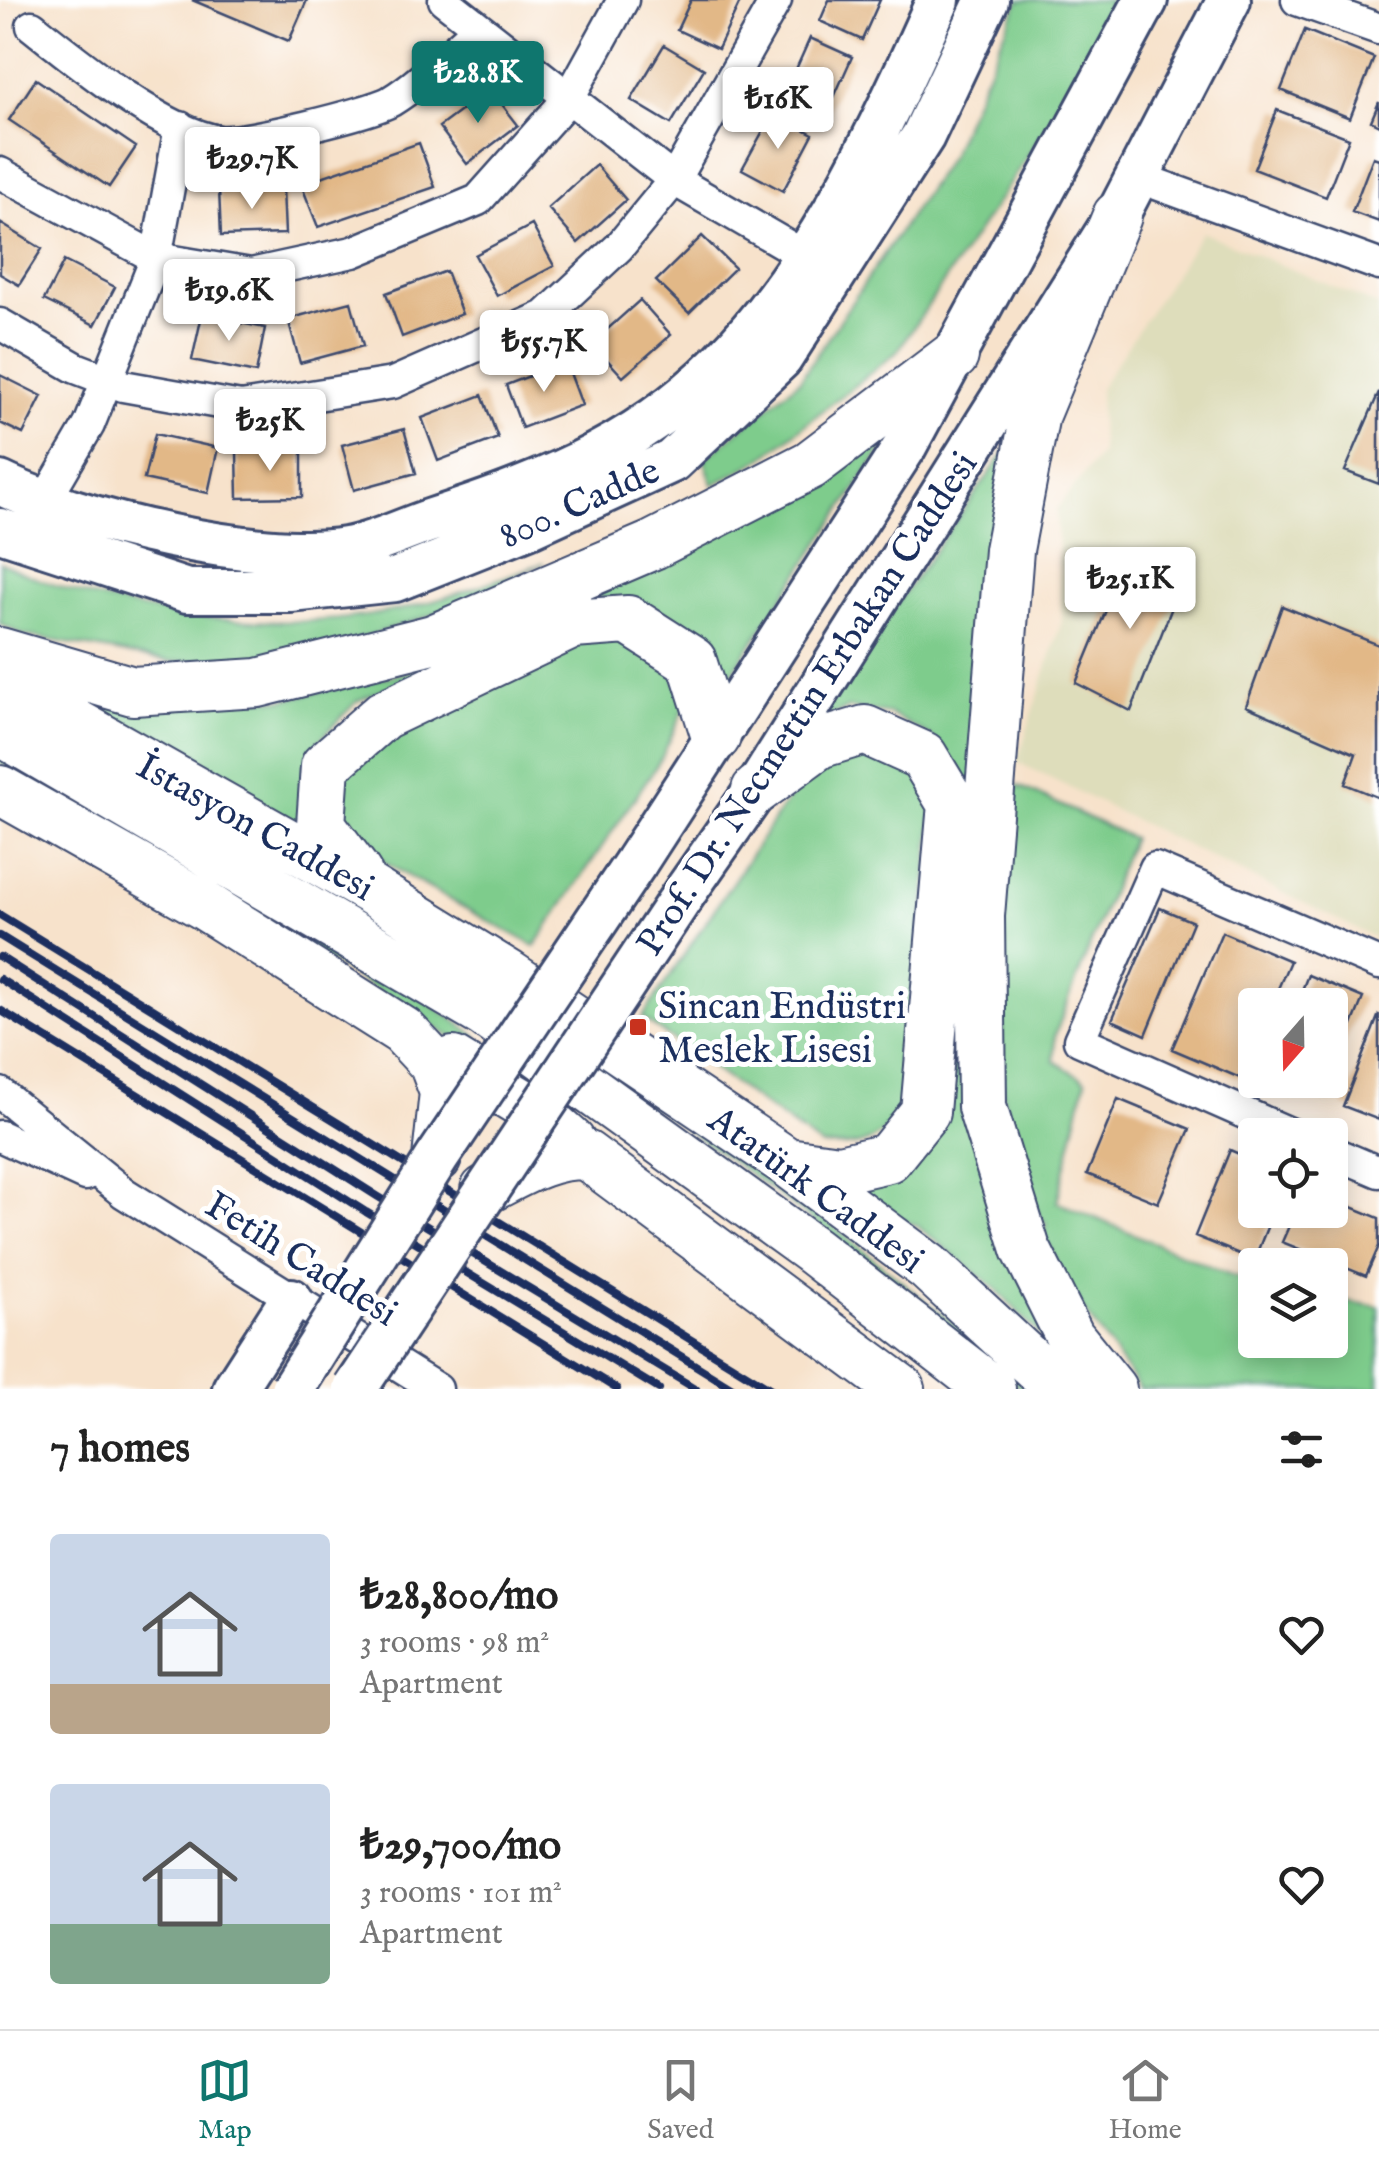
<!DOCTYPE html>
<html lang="en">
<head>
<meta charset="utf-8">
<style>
	:root { --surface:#fff; --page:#f6f6f6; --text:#222; --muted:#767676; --line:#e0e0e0; --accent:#0f766e }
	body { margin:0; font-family:"IM FELL English",serif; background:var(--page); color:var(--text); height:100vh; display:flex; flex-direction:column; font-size:38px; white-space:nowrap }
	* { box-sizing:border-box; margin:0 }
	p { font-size:32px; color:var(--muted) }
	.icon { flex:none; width:55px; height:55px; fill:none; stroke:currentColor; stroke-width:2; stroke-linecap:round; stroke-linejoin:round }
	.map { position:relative; height:1389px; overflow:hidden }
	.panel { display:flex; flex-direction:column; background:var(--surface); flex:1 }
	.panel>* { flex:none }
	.needle { width:65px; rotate:200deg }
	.controls { position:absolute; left:1238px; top:988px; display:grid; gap:20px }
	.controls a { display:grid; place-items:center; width:110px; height:110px; border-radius:10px; background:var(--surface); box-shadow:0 5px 25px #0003; font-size:50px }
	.price { position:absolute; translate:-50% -85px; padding:0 22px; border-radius:10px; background:#fff; color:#222; font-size:32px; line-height:65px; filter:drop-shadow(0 2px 5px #0008) }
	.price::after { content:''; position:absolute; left:50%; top:60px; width:30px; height:22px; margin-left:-15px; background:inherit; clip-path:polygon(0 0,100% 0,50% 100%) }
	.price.on { background:var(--accent); color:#fff }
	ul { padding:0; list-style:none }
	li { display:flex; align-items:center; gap:30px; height:250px; padding:0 50px }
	li span { display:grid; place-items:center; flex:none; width:280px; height:200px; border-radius:10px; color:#555 }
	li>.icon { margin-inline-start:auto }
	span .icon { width:120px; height:120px; fill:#fffc; stroke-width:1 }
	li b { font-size:42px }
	h2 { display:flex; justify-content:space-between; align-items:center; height:120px; padding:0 50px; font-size:42px }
	.tab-bar { display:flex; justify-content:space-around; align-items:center; height:140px; border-top:2px solid var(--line); background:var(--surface); font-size:28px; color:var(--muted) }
	.tab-bar a { display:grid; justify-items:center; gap:5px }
	.tab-bar .on { color:var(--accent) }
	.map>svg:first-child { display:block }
</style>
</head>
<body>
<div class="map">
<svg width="1379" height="1389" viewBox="0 0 1379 1389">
	<rect width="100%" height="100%" fill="#fff"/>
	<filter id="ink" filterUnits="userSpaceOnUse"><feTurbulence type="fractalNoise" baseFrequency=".01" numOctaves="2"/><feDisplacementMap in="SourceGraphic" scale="20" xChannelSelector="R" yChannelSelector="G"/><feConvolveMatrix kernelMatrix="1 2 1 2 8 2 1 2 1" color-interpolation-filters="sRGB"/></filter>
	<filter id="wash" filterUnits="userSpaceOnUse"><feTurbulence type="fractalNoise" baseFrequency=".0048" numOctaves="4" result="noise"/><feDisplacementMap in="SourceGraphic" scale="40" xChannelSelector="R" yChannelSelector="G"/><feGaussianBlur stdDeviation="2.25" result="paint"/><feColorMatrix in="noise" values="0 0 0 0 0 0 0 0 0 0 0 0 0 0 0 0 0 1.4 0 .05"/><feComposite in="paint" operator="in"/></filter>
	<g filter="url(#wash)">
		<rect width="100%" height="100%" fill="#f7e2cb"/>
		<path fill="#deddbb" d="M1202,232L1379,306V940L1017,762L1062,620L1056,509L1101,453L1099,389Z"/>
		<path fill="#7ecc8c" stroke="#4c7e75" stroke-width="2.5" d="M1019,0H1111L1070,93L897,352L760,460L713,485L704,459L799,381L950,156Z
			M1017,435L972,796L933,738L890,714L849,708L810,725Z
			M890,438L718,694C701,612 652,603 577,594L808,490Z
			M0,562C111,617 277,636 398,610C447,600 496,579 544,563L448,610L312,654L171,662L23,635L0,624Z
			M597,632L670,660L685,707L661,759L535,946C508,931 366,857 355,840C334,808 342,777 360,747Z
			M439,665L357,701L317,743L316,841L50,687L282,700Z
			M861,739L909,759L934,800L907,1110C876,1141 866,1149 821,1146L642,1018L794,790Z
			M0,752L420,996L478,1037L469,1047L462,1044L236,902L0,763Z
			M1017,785L1132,838L1055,1035L1054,1061L1086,1080L1057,1202L1231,1275L1255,1281V1340H1330V1298L1379,1307V1389H1140L1068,1288L1043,1234L1047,1223L1040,1219C1032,1198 1019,1176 1014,1155C985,1035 1005,905 1017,785Z
			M951,1018L966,1019L1080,1378L995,1288L917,1226L873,1207L850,1179L893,1169Z
			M612,1064L771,1175L1034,1389H1021C888,1276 751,1168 603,1075Z"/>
		<g id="blocks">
			<path fill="#e2b887" d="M192,0H307L289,41Z
				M691,0H741L718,49L677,30Z
				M829,0H880L862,40L820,21Z
				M1305,30L1374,58L1350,118L1281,90Z
				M810,38L852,57L826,115L784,96Z
				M664,45L704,69L671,124L631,100Z
				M36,79L136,147L109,187L9,120Z
				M490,89L518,125L467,164L439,127Z
				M1379,102V125L1371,121Z
				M1277,110L1349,138L1326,197L1254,169Z
				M773,113L813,134L783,191L742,169Z
				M419,143L435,187L318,227L301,184Z
				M1373,157L1379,159V222L1352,212Z
				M596,165L626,200L578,243L548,208Z
				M283,188L285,234L221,236L219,189Z
				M0,223L42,249L19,285L0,274Z
				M532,225L554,266L497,296L475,255Z
				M702,236L735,268L689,313L656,281Z
				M64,261L115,287L95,325L44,300Z
				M446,271L462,314L402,337L386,293Z
				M640,300L671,335L623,377L592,343Z
				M351,302L363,346L300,363L288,319Z
				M202,315L265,328L256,373L192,360Z
				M566,362L582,405L522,428L506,385Z
				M0,375L42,396L23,434L0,423Z
				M1379,392V484L1345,471Z
				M482,395L498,438L438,461L422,418Z
				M404,429L416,473L354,490L342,445Z
				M155,434L218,448L208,493L144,479Z
				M302,451V497L238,498L237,452Z
				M1128,557L1184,577L1131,711L1076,683Z
				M1282,606L1379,645V798L1345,784L1356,754L1246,706Z
				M1160,908L1193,922L1146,1035L1112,1020Z
				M1222,932L1290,961L1271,1005H1255V1042L1240,1078L1172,1049Z
				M1308,975L1363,998L1330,1079V1005H1296Z
				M1379,1014V1120L1343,1106Z
				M1296,1080H1330L1325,1092Z
				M1118,1099L1190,1129L1158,1203L1087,1174Z
				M1230,1150L1255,1161V1210H1274L1254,1260L1195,1236Z
				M1330,1198L1379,1218V1246L1366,1276L1282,1242L1296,1210H1330Z"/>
		</g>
	</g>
	<g filter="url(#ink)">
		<use href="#blocks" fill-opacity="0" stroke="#3c4a6e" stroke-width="2.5"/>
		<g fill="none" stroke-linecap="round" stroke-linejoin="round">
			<defs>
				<path id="street" d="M444,0L674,180L805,256
					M1297,0L1379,29
					M32,26C77,62 164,133 220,141C243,144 370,113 391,101C422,82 451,51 479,28
					M0,173L156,258L251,274L353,252L478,200L569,98L623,0
					M1140,178L1379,265
					M0,324L76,368L123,386L241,407L393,383L545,316L619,247L674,180L776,0
					M43,504L89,425L156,258L180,127
					M0,1093L124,1193L437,1389
					M1294,1135L1079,1040L1155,868L1379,964
					M0,1136L85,1175
					M1330,1151L1379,1172"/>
				<path id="secondary" d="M0,483C78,521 261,564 346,549C375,544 404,529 432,520C551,481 651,441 737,346C826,248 885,120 938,0
					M0,530L187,591H291L395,580L528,527L672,461L781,358L923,136L987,0
					M636,862L904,448L1146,0
					M687,889L756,790L1117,216L1229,0
					M234,1389L291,1300"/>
				<path id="primary" d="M0,652L133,691L258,683L433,639L653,545L810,465L954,356
					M0,681L369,889L509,975L787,1162L928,1267L1060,1389
					M0,731L484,1013L812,1250L991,1389
					M0,790L202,904L403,1031L433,1063L444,1092L437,1158
					M756,790L819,744L865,730L923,756L952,804L925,1112L888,1158L839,1169L787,1162
					M358,874L321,825L325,766L383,715L573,624L628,620L692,661L716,737
					M453,1061L537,1112L571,1142
					M485,1190C519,1173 548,1154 586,1155L901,1389
					M1112,1389L1070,1337L1026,1249L982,1107L980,916L1009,550L1035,414L1117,216"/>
			</defs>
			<use href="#street" stroke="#3c4a6e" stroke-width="35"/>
			<use href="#secondary" stroke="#3c4a6e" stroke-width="48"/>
			<use href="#primary" stroke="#3c4a6e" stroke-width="52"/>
			<use href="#street" stroke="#fff" stroke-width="30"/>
			<use href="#secondary" stroke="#fff" stroke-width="42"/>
			<use href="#primary" stroke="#fff" stroke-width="48"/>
			<path stroke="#1b2f5e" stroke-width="8" d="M0,915L771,1389
				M0,936L734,1389
				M0,957L377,1196L696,1389
				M0,979L366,1212L659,1389
				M0,1010L617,1389"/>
			<defs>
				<path id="secondary-bridge" d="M292,1389L437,1158L636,862
					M355,1389L687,889"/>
			</defs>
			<use href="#secondary-bridge" stroke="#3c4a6e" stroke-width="48" stroke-linecap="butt"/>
			<use href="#secondary-bridge" stroke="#fff" stroke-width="42"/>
		</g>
	</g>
	<rect fill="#c8321e" stroke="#fff" stroke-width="4" x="628" y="1017" width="20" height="20" rx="5"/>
	<g text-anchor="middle" stroke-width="10" stroke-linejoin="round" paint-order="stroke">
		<g font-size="38" fill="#1b2f5e" stroke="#fff">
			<text transform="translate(579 502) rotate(-24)" y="13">800. Cadde</text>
			<text transform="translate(806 703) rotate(-57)" y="13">Prof. Dr. Necmettin Erbakan Caddesi</text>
			<text transform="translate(256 826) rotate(29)" y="13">İstasyon Caddesi</text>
			<text transform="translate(817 1189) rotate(36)" y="13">Atatürk Caddesi</text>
			<text transform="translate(302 1258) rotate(32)" y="13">Fetih Caddesi</text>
		</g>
		<g font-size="38" fill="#1b2f5e" stroke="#fff" text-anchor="start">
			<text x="658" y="1018">Sincan Endüstri<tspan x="658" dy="44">Meslek Lisesi</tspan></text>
		</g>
	</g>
</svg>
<div class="controls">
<a><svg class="needle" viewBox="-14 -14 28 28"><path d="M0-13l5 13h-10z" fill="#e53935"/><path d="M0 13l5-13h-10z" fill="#767676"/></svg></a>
<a><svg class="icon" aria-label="locate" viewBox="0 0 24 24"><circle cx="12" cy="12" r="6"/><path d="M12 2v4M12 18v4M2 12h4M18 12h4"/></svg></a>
<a><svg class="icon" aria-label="layers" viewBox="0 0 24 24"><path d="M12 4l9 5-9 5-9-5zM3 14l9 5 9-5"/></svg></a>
</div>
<b class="price on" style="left:478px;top:126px">₺28.8K</b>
<b class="price" style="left:778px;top:152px">₺16K</b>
<b class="price" style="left:252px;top:212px">₺29.7K</b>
<b class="price" style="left:229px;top:344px">₺19.6K</b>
<b class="price" style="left:544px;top:395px">₺55.7K</b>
<b class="price" style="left:270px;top:474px">₺25K</b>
<b class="price" style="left:1130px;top:632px">₺25.1K</b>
</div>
<section class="panel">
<h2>7 homes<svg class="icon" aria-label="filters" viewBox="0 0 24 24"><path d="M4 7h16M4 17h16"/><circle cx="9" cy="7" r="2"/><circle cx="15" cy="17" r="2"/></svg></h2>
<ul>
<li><span style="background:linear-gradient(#c9d6e8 75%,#b9a48a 0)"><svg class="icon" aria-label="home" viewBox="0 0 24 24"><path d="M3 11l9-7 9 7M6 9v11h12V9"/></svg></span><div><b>₺28,800/mo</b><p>3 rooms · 98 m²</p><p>Apartment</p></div><svg class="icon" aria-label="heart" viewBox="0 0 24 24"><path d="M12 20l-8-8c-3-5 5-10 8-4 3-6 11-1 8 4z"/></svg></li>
<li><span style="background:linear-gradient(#c9d6e8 70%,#7fa58c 0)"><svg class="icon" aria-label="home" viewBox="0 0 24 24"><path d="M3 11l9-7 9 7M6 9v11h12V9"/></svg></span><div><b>₺29,700/mo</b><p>3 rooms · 101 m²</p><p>Apartment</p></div><svg class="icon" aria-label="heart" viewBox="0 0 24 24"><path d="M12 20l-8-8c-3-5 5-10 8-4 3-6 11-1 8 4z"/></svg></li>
</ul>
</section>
<nav class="tab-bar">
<a class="on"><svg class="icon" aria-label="map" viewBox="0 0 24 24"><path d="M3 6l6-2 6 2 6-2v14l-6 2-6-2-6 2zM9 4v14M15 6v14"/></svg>Map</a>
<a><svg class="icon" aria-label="saved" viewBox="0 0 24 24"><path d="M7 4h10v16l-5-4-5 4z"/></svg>Saved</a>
<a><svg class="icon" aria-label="home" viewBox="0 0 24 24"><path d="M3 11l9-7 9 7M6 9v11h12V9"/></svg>Home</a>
</nav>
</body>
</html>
